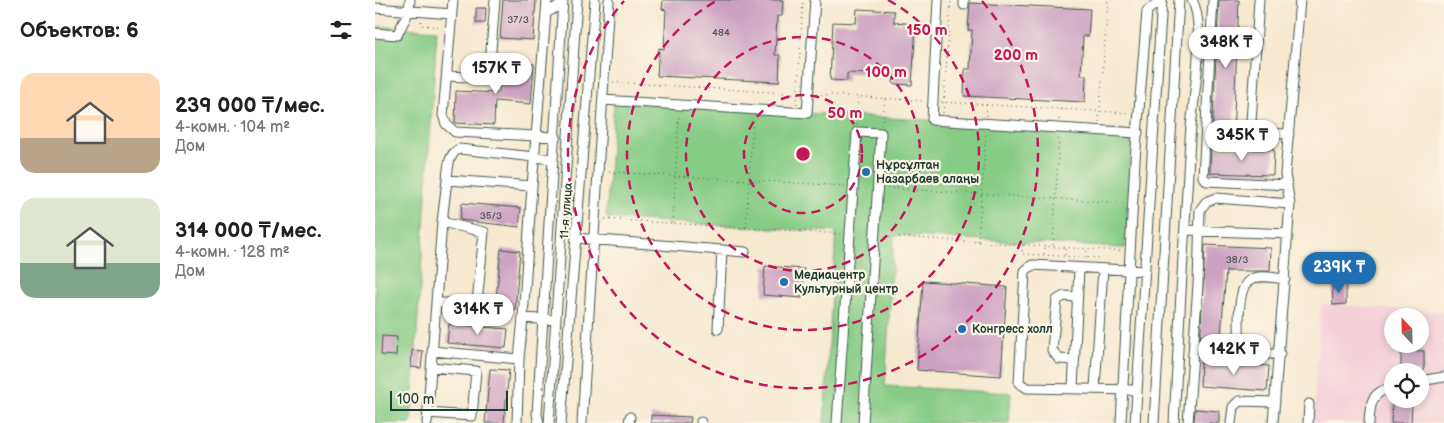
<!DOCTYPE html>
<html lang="ru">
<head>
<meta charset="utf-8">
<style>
	:root { --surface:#fff; --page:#f2f2f2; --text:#202124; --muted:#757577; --accent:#1f6fb2 }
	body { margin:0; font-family:"Balsamiq Sans",sans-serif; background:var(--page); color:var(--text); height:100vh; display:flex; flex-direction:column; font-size:19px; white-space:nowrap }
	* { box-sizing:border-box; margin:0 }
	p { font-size:16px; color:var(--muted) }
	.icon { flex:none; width:28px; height:28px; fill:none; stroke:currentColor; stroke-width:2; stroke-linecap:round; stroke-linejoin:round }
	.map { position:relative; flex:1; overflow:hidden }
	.details { display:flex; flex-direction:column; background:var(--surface); width:375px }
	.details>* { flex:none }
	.needle { width:32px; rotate:338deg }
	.fabs { position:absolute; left:1009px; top:308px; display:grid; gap:10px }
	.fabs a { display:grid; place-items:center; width:45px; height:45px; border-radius:50%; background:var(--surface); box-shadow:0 2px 8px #0003; font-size:25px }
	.scale { position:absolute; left:15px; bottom:12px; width:118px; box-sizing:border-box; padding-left:5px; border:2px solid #1f3d34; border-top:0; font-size:14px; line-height:18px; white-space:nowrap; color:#1f3d34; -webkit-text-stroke:4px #fcf5e5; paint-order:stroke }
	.price { position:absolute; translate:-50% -42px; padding:0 11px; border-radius:18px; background:#fff; color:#222; font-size:16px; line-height:32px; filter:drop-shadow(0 1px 2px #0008) }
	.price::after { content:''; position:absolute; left:50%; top:30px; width:15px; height:11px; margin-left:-8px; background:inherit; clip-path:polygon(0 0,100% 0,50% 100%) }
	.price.active { background:var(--accent); color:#fff }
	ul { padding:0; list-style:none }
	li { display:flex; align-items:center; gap:15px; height:125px; padding:0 20px }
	li span { display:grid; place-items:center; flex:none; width:140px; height:100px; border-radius:15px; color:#555 }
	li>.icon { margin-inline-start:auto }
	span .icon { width:60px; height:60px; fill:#fffc; stroke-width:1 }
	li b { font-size:21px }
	h2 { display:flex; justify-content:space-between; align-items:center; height:60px; padding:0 20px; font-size:21px }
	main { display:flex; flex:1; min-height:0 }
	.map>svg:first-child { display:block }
</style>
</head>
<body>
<main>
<section class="details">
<h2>Объектов: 6<svg class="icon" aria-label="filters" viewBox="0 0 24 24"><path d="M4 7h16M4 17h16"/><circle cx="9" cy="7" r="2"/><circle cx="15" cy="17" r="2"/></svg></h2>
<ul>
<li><span style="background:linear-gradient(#ffd9b3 65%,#b9a48a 0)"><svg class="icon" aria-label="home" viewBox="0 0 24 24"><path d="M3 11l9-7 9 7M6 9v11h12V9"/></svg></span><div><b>239 000 ₸/мес.</b><p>4-комн. · 104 m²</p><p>Дом</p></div></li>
<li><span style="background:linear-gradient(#dfe7d0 65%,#7fa58c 0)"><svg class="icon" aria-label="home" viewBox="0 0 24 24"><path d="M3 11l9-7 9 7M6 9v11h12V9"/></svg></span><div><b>314 000 ₸/мес.</b><p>4-комн. · 128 m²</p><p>Дом</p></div></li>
</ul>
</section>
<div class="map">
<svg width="1069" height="423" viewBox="0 0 1069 423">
	<rect width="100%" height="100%" fill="#fcf5e5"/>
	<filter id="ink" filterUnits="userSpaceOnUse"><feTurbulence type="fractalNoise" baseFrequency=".02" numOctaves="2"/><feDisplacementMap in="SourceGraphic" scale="10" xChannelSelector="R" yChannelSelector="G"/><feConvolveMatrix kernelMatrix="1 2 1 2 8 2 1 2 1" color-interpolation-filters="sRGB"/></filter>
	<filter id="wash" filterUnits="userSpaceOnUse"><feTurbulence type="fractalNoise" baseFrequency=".0096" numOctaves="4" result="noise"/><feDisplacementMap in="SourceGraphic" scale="20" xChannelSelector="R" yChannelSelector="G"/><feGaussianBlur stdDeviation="1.12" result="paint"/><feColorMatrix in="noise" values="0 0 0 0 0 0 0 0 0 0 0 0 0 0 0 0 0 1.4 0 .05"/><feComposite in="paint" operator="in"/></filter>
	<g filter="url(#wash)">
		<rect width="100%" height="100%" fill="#f6e9d0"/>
		<path fill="#f5cfd9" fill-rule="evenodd" d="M946,304L1069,312V423H938ZM1018,316H1045V344H1018ZM1018,371H1045V399H1018Z"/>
		<path fill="#87cc86" stroke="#53845d" d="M0,26L62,30L36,423H0Z
			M239,102L757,132L750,248L519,235L510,386L636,393L634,423H449L461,232L231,218Z"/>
		<g id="blocks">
			<path fill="#cca0c1" d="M128,0H161L158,40L125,38Z
				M288,0H408L407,16H402L400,55H405L404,82L282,76L284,48L289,49L291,10L287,9Z
				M844,0H864L858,137L837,136Z
				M595,3L715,9L713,36H708L706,75H711L710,102L589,96L590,69H595L597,30H593Z
				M101,8H111L110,23H101Z
				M482,9L519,11V22L541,24L537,85L518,84L519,75L472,73V81L455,80L458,22L481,23Z
				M126,62L159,64L156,104L120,101L119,125L80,123L81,91L124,93Z
				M836,148L899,150L898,175L835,173Z
				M87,203L146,208L144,227L85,220Z
				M830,245L896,248L895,271H851L845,348L825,346Z
				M126,249L145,251L140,310L120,308Z
				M390,266L429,269L427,298L388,295Z
				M548,281L632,287L626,376L542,370Z
				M957,283H971V304L958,305Z
				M74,324L133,329L131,348L72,343Z
				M7,336L22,337L21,356L6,355Z
				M37,350L48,351L46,368L36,367Z
				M1026,351H1049V371H1026Z
				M826,361L894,366L892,391L825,386Z
				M115,369L134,370L129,423H110Z
				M1017,404L1037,405L1036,423H1016Z
				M820,409L844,411V423H819Z
				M276,415L316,417L315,423H276Z"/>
		</g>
	</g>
	<g filter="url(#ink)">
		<use href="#blocks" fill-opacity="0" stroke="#3f574b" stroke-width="1"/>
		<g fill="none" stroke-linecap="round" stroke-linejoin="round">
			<defs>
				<path id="minor" d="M78,0L68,115L71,124L80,132L181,137
					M563,0L557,120L763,133
					M838,0L828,177L832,181L912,185
					M884,0L876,122C882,136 901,133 914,134
					M589,5V0
					M0,8L77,14
					M171,13L172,0
					M0,33L22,35L34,11L35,0
					M72,76L111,78L114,76L120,0
					M228,100L432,113L440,0
					M72,180C73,169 73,154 84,149L178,159
					M157,186L171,13L187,4
					M810,230L913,234
					M201,238L370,252
					M61,303L67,222
					M343,329L347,250
					M57,351L144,359L148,318
					M905,354H871L865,348C864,333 861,288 875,280C884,274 899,278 910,279
					M699,360L684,359L677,350L682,300L689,296L702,297
					M1045,381L1069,377
					M698,388L704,269
					M720,388L728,269
					M761,390L652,388L644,383L650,271L657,265L770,271
					M52,413L97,416L101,371L56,367
					M52,423L61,303H102L109,232L67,222L72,180L157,186L148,318L181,320
					M142,423L144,359
					M164,423L162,414L188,0
					M174,423L202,0
					M186,423L220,0
					M207,423L234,0
					M254,423L255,417
					M326,423V422
					M462,423L482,132L506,133L488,423
					M746,423L760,160L772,11L786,0
					M760,423L787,0
					M779,423L804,0
					M799,423C804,328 809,234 815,139C817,105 832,27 817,0
					M813,423L823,285L825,210L831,202L841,198L915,204
					M856,423L858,407L864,401L900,402
					M898,423L915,204L910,174L925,0
					M933,423L934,404
					M994,423C995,403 996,392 1018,387"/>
			</defs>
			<use href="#minor" stroke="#3f574b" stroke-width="11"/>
			<path stroke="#3f574b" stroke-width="1" stroke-dasharray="1 4" stroke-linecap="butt" d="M46,21V25L67,27
				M238,82L425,94
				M441,94L550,101
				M566,102L754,113
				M422,104L428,0
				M611,105L612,116
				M568,113L576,0
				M684,120L685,109
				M724,122L733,0
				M482,124L483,98
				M507,125L510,99
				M234,172L471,186
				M512,188L750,203
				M230,219L468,234
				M298,223L304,113
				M371,227L378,119
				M509,236L746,251
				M603,241L611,132
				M648,245L647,254L723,258L725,261
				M678,245L684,137
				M669,254L670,246
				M690,255L691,247
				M711,257L712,248"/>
			<use href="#minor" stroke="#fff" stroke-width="9"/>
		</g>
	</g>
	<g fill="none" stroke="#c2185b" stroke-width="2.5" stroke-dasharray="9 6">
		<circle cx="428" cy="154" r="59"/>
		<circle cx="428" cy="154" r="117"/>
		<path d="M513 0A176 176 0 1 1 343 0"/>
		<path d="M607 1A235 235 0 1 1 249 1"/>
	</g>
	<g fill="#1f6fb2" stroke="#fcf5e5" stroke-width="2">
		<circle cx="491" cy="172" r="5"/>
		<circle cx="409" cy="282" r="5"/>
		<circle cx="587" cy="329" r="5"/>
	</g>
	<g text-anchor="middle" stroke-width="4.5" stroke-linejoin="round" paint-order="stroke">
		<g font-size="10" fill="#4a5657">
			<text x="143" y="23">37/3</text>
			<text x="346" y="36">484</text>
			<text x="116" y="219">35/3</text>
			<text x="862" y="263">38/3</text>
		</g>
		<g font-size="12" font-weight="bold" fill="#1f3d34" stroke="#fcf5e5" text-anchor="start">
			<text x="501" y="169">Нұрсұлтан<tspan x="501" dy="14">Назарбаев алаңы</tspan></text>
			<text x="419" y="279">Медиацентр<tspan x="419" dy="14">Культурный центр</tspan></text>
			<text x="597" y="333">Конгресс холл</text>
		</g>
		<g font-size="12" fill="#1f3d34" stroke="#fcf5e5">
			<text transform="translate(191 211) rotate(-86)" y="4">11-я улица</text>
		</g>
	</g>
	<circle cx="428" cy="154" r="8" fill="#c2185b" stroke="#fcf5e5" stroke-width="2.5"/>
	<g font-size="15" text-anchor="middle" font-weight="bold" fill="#c2185b" stroke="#fcf5e5" stroke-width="4.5" stroke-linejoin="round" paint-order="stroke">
		<text x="552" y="35">150 m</text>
		<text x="641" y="60">200 m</text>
		<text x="511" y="77">100 m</text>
		<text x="470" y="118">50 m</text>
	</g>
</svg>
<div class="fabs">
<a><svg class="needle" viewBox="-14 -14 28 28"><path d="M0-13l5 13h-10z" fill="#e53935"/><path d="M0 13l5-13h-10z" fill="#757577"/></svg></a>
<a><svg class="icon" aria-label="locate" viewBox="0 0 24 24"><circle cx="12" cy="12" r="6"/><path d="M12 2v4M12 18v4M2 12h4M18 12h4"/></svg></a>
</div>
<div class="scale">100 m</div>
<b class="price" style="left:851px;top:69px">348K ₸</b>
<b class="price" style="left:121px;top:95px">157K ₸</b>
<b class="price" style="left:867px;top:162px">345K ₸</b>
<b class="price active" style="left:964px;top:294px">239K ₸</b>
<b class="price" style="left:103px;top:336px">314K ₸</b>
<b class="price" style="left:859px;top:376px">142K ₸</b>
</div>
</main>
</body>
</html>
